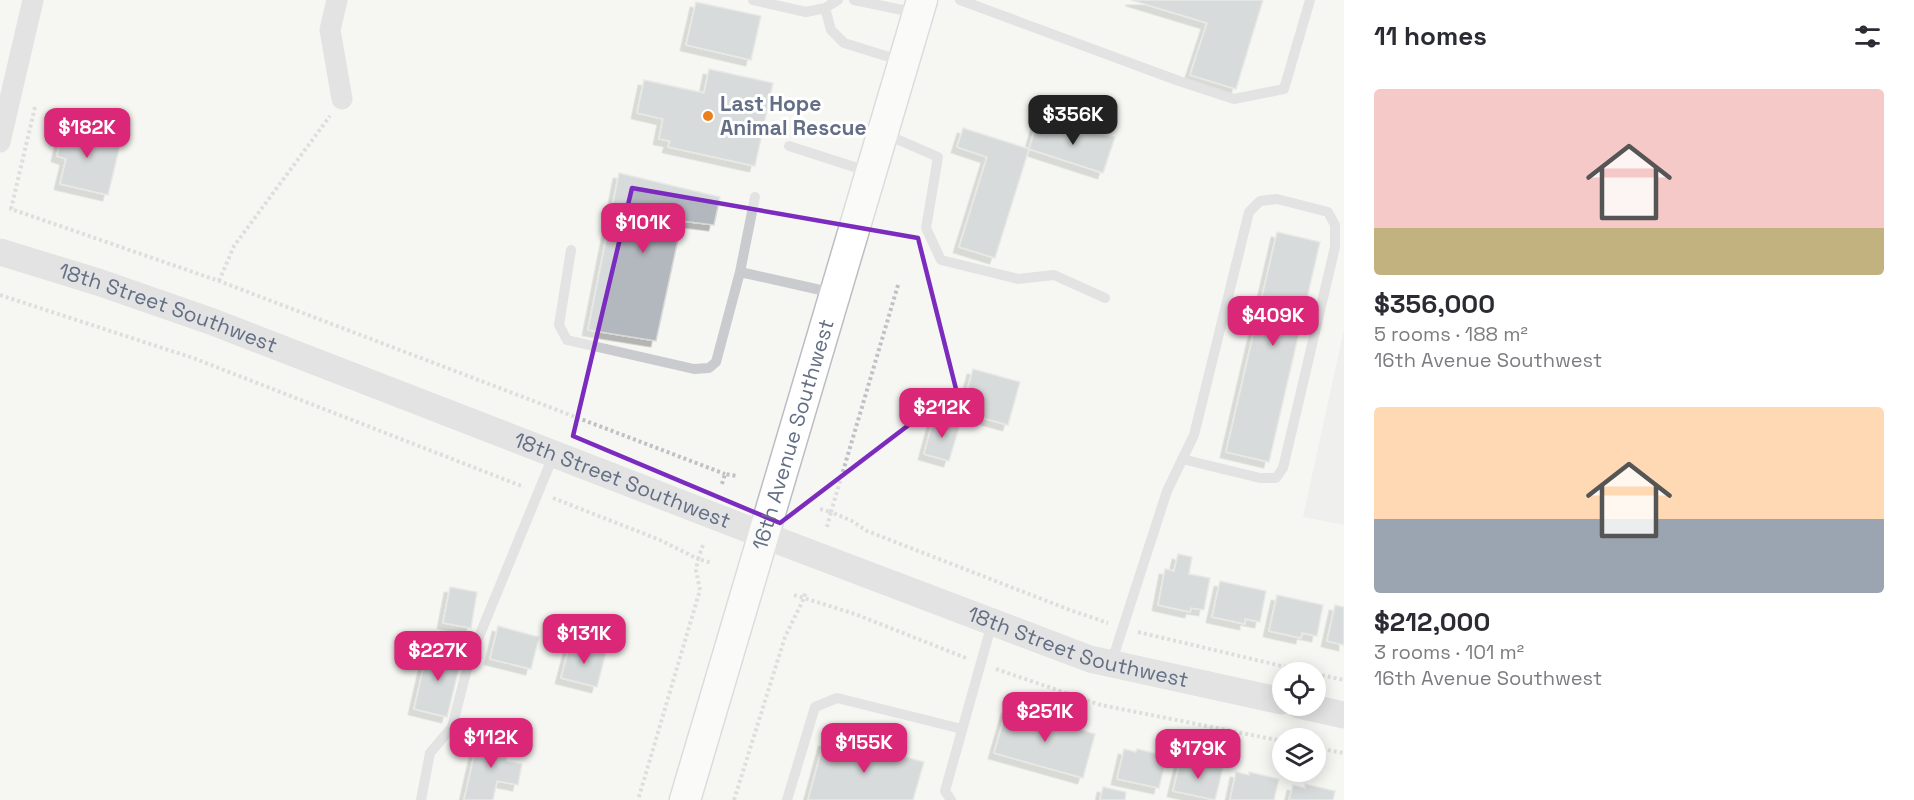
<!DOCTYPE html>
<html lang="en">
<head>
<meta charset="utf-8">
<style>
	:root { --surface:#fff; --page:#f2f2f3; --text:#2b2b33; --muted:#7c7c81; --accent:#db2777 }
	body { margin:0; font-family:"Space Grotesk",sans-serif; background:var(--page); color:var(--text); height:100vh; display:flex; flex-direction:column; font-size:22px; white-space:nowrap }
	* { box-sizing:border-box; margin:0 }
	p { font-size:20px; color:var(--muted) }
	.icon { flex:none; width:33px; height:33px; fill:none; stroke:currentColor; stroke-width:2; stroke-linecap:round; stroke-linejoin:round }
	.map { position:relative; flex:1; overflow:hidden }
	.sheet { display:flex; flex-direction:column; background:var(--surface); width:570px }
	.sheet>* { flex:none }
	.controls { position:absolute; left:1272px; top:662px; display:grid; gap:12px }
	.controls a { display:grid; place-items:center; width:54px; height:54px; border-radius:50%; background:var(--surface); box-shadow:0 3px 15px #0003; font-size:30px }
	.price { position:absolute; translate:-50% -51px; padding:0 14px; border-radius:12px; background:var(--accent); color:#fff; font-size:20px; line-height:39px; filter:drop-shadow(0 2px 3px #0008) }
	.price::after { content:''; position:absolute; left:50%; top:36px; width:18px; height:14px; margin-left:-9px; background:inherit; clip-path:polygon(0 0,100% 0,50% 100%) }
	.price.current { background:#222; color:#fff }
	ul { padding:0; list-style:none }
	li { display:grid; align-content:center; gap:12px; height:318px; padding:0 30px }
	li span { display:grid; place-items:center; height:186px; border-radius:6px; color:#555 }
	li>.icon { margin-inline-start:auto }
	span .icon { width:108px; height:108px; fill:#fffc; stroke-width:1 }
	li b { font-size:26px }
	h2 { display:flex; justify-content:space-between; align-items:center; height:72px; padding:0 30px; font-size:26px }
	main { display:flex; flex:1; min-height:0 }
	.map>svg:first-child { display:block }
</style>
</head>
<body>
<main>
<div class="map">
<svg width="1344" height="800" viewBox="0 0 1344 800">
	<defs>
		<filter id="shadow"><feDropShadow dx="-5.5" dy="5.5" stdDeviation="0" flood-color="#0004"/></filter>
	</defs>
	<rect width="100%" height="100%" fill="#f6f7f3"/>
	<path fill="#e7e7e6" d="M1344,329V525L1303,517Z"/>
	<path fill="#b3b8bf" stroke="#d8d8d6" stroke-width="1.5" filter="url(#shadow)" d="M1131,0H1263L1236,89L1190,75L1207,23Z
		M696,2L761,16L751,60L686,45Z
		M709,69L773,83L755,166L668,147L670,141L659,139L663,119L637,113L644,80L704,93Z
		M65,120L94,127L92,138L120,145L108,195L60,184L66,159L57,156Z
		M1037,122L1115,137L1103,173L1029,149Z
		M963,128L1029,149L995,258L959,247L987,157L957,147Z
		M619,173L720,197L714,225L682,221L656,341L588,330Z
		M1277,232L1320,242L1269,462L1226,452Z
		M973,369L1020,382L1008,425L961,412Z
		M934,417L960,424L949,461L924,454Z
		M1178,554L1192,557L1189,574L1210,578L1204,610L1191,608L1190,612L1158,605L1165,569L1174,571Z
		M1220,581L1266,591L1260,622L1245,619V624L1212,617Z
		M450,587L477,592L471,628L443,623Z
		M1277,595L1323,605L1317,636L1302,633L1301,638L1269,631Z
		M1335,605L1344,607V645L1327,641Z
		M498,626L539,637L531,669L490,659Z
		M570,644L606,652L597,687L561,678Z
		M428,648L462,656L447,717L414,709Z
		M1007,708L1095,734L1083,778L994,753Z
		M479,734L511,741L506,761L522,764L518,785L497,781L493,800H464Z
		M835,738L924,762L913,800H808L824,741L834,742Z
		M1124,749L1136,752L1137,749L1167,756L1159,788L1117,779Z
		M1193,761L1223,768L1215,800L1173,791L1180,762L1192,765Z
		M1236,772L1249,775V772L1279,779L1274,800H1230Z
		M1305,784L1335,791L1333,800H1289L1293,785L1305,788Z
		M1103,787L1126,792L1125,800H1100Z"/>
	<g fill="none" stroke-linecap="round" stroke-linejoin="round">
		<defs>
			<g id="secondary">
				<path id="s2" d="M685,800L922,0"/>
			</g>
		</defs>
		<use href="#secondary" stroke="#bbbdc3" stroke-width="33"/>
		<path stroke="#c0c1c4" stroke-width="4" stroke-dasharray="3 3" stroke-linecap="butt" d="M35,107L11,209L219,281L725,474
			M219,281L234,246L330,116
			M898,285L831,512L852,521L867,531L1070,610L1108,623
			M0,295L193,358L524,487
			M722,484L725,474L737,476
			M553,498L660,540L698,559L696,570L700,590L638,800
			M820,509L831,512L827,527
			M703,545L698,559L712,563
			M794,595L804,598L806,591
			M1138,632L1307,672
			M996,669L1101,705L1282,741
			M1316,674L1344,680
			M1316,748L1344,753
			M734,800L785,637L804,598L855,614L966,658"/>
		<path stroke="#c9cbcf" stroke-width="10" d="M753,0L806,12L825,8L838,0
			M854,0L917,13
			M960,0L1179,81L1234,99L1284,89L1310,0
			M825,8L831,30L844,43L902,61
			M885,134L938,157L926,228L941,260L1018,279L1054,275L1105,298
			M789,146L870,172
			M571,250L559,325L567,340L694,369L709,368L716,362L740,272L834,293
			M740,272L755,197
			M1111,664L1167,491L1194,435L1249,212L1260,201L1277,199L1328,212L1335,225V247L1283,468L1276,478H1260L1182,459
			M421,800L430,753L452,727L469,661L554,454
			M787,800L815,707L837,698L962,729
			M951,800L945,791L992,623"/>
		<path stroke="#c9cbcf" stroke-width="21" d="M337,0L330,30L342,99
			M0,142L33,0"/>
		<g stroke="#c9cbcf" stroke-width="27">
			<path id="s1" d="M0,252L98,282L213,322L763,535L1090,659L1282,701"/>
			<path d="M1299,705L1344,715"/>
		</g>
		<use href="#secondary" stroke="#fff" stroke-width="30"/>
	</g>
	<path d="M0 0H1344V800H0ZM632,188L918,238L956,389L780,523L573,436Z" fill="#f6f7f3" fill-opacity=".55" fill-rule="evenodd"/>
	<path fill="none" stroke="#7b2cbf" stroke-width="4.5" stroke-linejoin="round" d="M632,188L918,238L956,389L780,523L573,436Z"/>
	<circle fill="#ec7f1d" stroke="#fff" stroke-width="2" cx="708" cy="116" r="6"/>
	<g text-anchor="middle" stroke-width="6" stroke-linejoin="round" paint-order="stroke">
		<g font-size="21" font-weight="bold" fill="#646f86" stroke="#fff" text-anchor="start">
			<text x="720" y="111">Last Hope<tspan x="720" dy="24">Animal Rescue</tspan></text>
		</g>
		<g font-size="21" fill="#646f86" stroke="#fff">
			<text dy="7" stroke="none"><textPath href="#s1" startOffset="177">18th Street Southwest</textPath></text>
			<text dy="7" stroke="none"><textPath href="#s2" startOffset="381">16th Avenue Southwest</textPath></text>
			<text dy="7" stroke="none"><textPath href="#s1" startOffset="663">18th Street Southwest</textPath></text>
			<text dy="7" stroke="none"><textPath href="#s1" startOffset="1149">18th Street Southwest</textPath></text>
		</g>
	</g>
</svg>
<div class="controls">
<a><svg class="icon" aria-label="locate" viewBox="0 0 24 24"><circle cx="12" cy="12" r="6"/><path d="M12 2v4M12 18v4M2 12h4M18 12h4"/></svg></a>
<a><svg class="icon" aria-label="layers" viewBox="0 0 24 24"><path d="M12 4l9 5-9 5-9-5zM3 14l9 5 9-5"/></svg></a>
</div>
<b class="price current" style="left:1073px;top:146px">$356K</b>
<b class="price" style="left:87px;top:159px">$182K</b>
<b class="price" style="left:643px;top:254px">$101K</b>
<b class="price" style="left:1273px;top:347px">$409K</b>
<b class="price" style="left:942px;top:439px">$212K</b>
<b class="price" style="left:584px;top:665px">$131K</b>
<b class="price" style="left:438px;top:682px">$227K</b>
<b class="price" style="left:1045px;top:743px">$251K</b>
<b class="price" style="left:491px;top:769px">$112K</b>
<b class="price" style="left:864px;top:774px">$155K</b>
<b class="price" style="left:1198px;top:780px">$179K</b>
</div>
<section class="sheet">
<h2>11 homes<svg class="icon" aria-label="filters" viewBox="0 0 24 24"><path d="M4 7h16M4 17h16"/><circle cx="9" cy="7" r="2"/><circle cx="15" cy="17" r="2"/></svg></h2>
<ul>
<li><span style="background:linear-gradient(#f6c9c9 75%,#c2b280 0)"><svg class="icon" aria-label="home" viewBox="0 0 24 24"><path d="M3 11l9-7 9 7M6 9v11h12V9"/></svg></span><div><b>$356,000</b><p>5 rooms · 188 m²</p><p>16th Avenue Southwest</p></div></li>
<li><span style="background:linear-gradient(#ffd9b3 60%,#9aa5b1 0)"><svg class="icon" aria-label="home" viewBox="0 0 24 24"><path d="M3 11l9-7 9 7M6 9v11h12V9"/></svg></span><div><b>$212,000</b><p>3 rooms · 101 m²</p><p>16th Avenue Southwest</p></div></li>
</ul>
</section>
</main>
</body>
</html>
